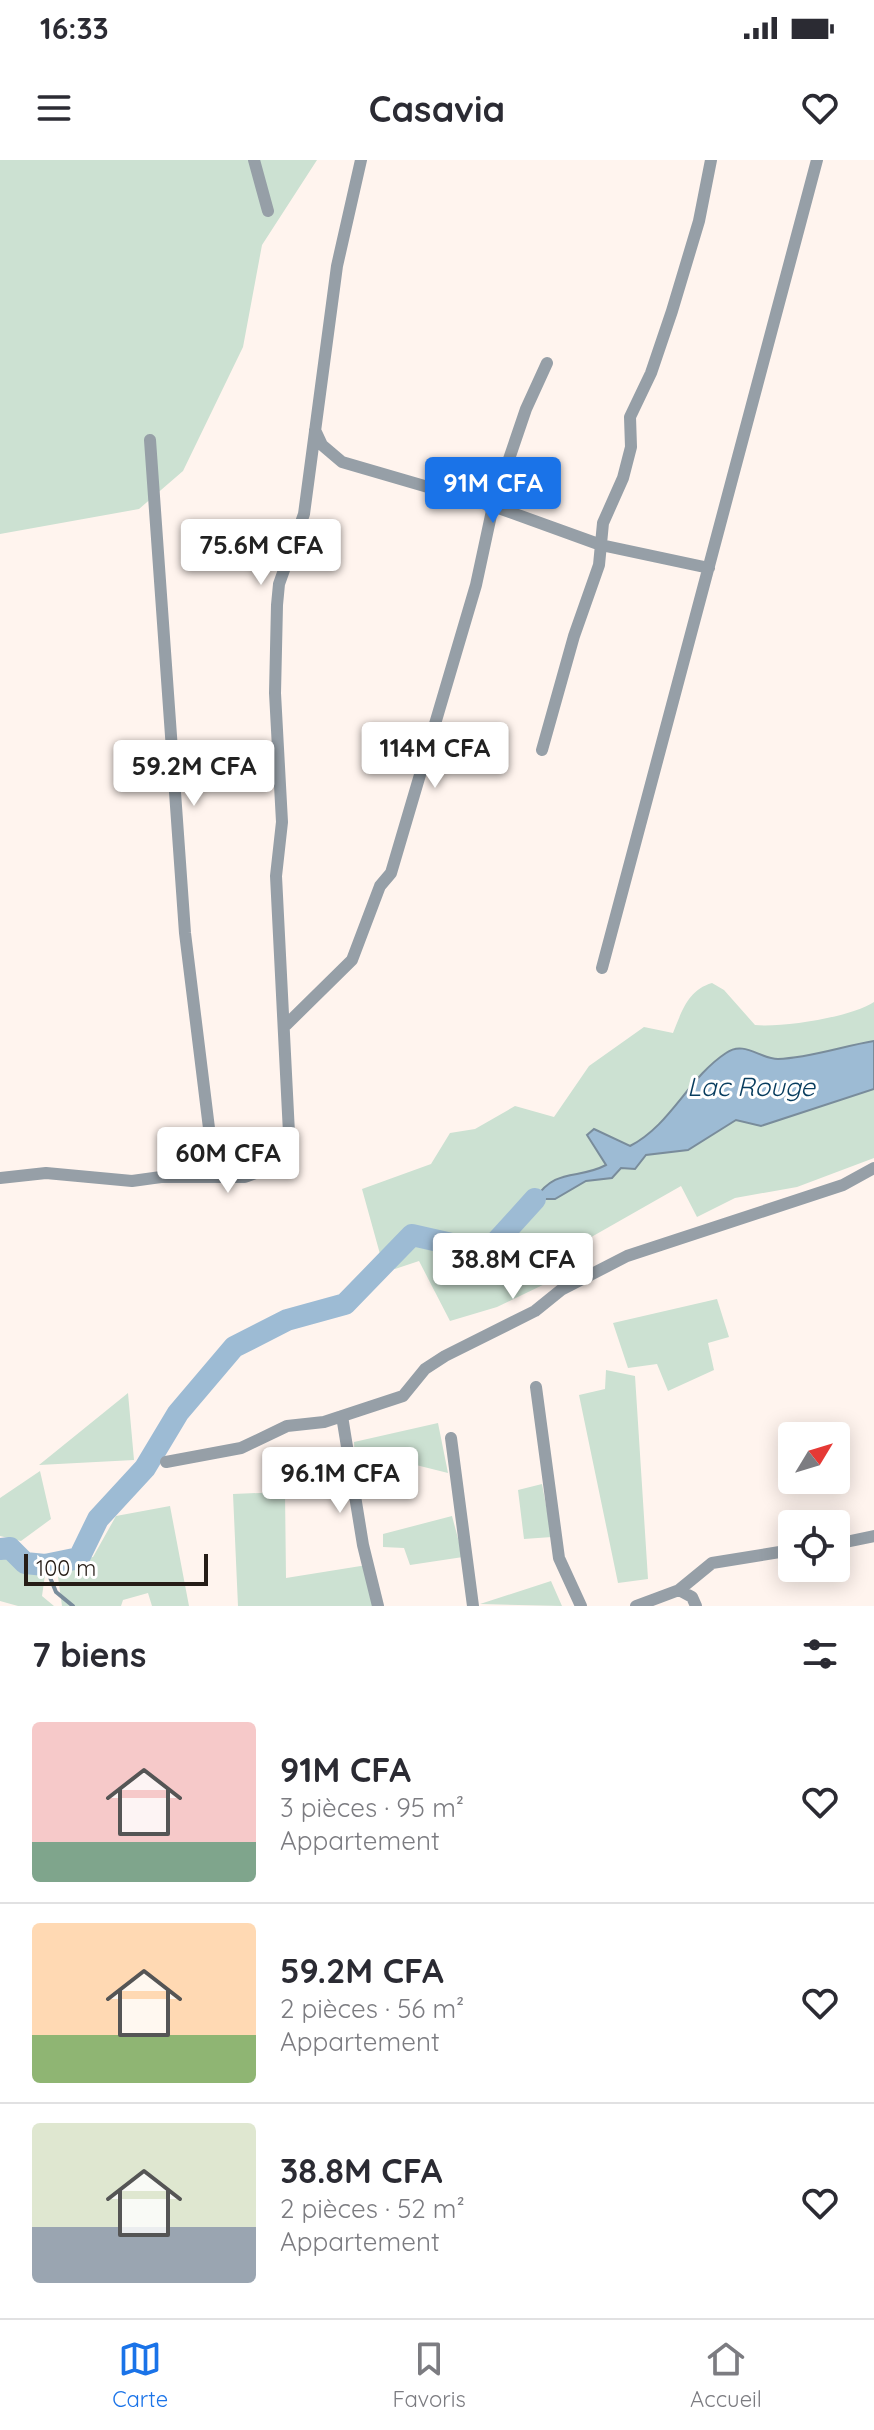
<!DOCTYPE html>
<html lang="fr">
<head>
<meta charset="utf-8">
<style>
	:root { --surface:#fff; --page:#f7f7f7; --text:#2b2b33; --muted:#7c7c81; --line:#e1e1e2; --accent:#1a73e8 }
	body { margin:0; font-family:Quicksand,sans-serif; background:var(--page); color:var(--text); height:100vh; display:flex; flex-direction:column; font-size:30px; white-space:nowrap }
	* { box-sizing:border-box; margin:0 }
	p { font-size:26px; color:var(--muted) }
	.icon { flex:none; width:44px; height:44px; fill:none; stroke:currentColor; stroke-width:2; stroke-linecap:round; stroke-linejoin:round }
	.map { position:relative; height:1446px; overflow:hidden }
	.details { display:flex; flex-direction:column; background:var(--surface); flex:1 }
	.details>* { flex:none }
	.needle { width:52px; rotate:52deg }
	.tools { position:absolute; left:778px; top:1262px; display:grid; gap:16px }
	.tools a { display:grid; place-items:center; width:72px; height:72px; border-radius:8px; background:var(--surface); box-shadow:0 4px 20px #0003; font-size:40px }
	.scale { position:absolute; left:24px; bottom:20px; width:184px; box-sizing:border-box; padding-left:8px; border:4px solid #261d17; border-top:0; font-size:22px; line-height:28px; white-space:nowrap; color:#261d17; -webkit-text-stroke:6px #fff; paint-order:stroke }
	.price { position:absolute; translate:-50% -68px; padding:0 18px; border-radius:8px; background:#fff; color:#222; font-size:26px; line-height:52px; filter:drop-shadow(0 2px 4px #0008) }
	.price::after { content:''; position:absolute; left:50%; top:48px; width:24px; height:18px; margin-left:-12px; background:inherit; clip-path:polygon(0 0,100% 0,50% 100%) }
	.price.current { background:var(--accent); color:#fff }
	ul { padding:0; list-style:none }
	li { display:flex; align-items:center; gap:24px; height:200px; padding:0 32px }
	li+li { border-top:2px solid var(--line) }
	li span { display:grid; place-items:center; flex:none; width:224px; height:160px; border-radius:8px; color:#555 }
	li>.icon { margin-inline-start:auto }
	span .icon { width:96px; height:96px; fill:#fffc; stroke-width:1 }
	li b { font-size:34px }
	h2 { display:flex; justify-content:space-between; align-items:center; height:96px; padding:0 32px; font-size:34px }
	.status { display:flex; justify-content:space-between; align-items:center; height:56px; padding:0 40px; background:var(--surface); direction:ltr }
	.status svg { height:22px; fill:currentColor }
	header { display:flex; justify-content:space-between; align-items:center; height:104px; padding:0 32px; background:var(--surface); font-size:36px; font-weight:700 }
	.tabs { display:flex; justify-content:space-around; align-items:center; height:112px; border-top:2px solid var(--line); background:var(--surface); font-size:22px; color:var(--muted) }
	.tabs a { display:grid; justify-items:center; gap:4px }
	.tabs .current { color:var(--accent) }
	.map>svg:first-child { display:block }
</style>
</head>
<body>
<div class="status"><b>16:33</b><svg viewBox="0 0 49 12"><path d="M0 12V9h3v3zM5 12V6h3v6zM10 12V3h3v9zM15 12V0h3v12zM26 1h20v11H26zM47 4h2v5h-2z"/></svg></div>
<header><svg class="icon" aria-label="menu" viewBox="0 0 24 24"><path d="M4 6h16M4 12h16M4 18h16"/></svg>Casavia<svg class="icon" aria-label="heart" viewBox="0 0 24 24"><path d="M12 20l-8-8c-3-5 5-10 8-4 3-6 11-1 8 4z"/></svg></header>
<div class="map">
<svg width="874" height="1446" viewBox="0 0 874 1446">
	<rect width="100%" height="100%" fill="#fff4ee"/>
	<path fill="#cce1d2" d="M0,0H317L262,85L243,187L183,311L139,349L0,374Z
		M712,823L724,830L755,865C781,868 852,857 874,842V998L797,1027L735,1038L697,1057L681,1026L572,1088L551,1121L497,1147L450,1161L419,1101L395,1109L380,1094L362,1029L431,1004L450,973L475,969L515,946L554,957L589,906L644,867L673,873C682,851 688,830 712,823Z
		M717,1139L729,1177L708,1183L714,1210L668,1231L657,1204L628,1208L613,1163Z
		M606,1210L635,1216L648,1419L618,1423L579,1235L605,1229Z
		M128,1233L134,1300L39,1305Z
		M438,1263L448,1313L400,1301L399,1313L356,1323L354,1282Z
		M40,1311L51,1359L21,1381L0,1376V1338Z
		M542,1324L552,1377L524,1379L518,1330Z
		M285,1332L286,1418L367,1405L373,1446H238L233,1334Z
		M170,1346L189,1446H152L148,1433L123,1440L121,1446H62L56,1402L93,1397L116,1356Z
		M452,1356L463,1397L410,1405L404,1388L383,1387V1374Z
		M0,1392L46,1408L42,1436L54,1446H18L0,1441Z
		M551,1421L562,1446L480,1444Z"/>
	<path fill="#9dbbd4" stroke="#798c9b" stroke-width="2" d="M874,881V929L761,966L736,960L688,990L646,995L635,1009L621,1008L612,1018L586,1021L555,1039H535C556,1007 578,1020 606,1005L587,975L594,969L630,986C671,965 688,918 726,893C744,880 760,899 778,899C809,898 843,886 874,881Z"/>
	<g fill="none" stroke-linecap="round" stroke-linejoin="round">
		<path stroke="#798c9b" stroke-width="4" d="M45,1405L56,1432L73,1446"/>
		<path stroke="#9dbbd4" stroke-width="22" d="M0,1389L10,1388L25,1403L45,1405L79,1398L98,1359L145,1308L178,1253L234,1187L287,1160L345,1144L412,1075L487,1092L535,1039"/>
		<path stroke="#969fa7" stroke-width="12" d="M254,0L268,51
			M315,270L322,285L342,302L493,346L601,385L709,408
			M150,280L185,773L215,1017
			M542,590L574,476L599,405L603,363L623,318L631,287L630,257L651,213L672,151L699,61L711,0
			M602,808L817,0
			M286,865L352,800L380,726L391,713L476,425L493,346L526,249L547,203
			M0,1018L46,1013L132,1021L161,1017H245L285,1002L290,993L276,716L282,662L275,533L277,445L279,424L304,354L337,106L361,0
			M536,1227L559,1398L581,1446
			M342,1256L363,1385L378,1446
			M451,1278L473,1446
			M166,1302L241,1288L287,1266L324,1262L403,1236L425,1209L445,1196L535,1151L561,1130L627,1096L843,1025L874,1008
			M836,1384L874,1376
			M679,1430L712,1403L792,1390
			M636,1446L679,1430L692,1437L696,1446"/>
	</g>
	<g text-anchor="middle" stroke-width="6" stroke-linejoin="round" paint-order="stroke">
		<g font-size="26" font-style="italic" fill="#073c5e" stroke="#fff">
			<text x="751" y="936">Lac Rouge</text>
		</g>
	</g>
</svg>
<div class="tools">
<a><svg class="needle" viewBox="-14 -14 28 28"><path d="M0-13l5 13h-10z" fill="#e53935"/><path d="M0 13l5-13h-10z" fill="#7c7c81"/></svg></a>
<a><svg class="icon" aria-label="locate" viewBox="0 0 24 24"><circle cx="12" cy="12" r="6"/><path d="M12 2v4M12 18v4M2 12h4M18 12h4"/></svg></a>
</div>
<div class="scale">100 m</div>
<b class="price current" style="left:493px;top:365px">91M CFA</b>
<b class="price" style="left:261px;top:427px">75.6M CFA</b>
<b class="price" style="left:435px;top:630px">114M CFA</b>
<b class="price" style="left:194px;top:648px">59.2M CFA</b>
<b class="price" style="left:228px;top:1035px">60M CFA</b>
<b class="price" style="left:513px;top:1141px">38.8M CFA</b>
<b class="price" style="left:340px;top:1355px">96.1M CFA</b>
</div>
<section class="details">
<h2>7 biens<svg class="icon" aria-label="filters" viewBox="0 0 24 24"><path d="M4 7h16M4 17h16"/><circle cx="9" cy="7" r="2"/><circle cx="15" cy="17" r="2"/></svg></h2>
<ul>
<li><span style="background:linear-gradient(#f6c9c9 75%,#7fa58c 0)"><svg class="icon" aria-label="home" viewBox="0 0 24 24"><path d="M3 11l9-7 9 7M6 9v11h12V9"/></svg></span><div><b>91M CFA</b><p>3 pièces · 95 m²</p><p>Appartement</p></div><svg class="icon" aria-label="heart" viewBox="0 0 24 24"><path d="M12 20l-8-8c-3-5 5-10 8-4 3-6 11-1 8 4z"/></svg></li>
<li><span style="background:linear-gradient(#ffd9b3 70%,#8fb573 0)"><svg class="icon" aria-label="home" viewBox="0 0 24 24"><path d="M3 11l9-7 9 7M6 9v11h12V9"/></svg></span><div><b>59.2M CFA</b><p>2 pièces · 56 m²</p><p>Appartement</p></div><svg class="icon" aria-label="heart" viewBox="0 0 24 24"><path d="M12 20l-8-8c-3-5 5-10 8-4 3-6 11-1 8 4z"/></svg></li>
<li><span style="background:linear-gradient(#dfe7d0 65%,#9aa5b1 0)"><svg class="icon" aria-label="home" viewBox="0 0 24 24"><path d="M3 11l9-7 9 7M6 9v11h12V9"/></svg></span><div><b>38.8M CFA</b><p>2 pièces · 52 m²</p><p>Appartement</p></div><svg class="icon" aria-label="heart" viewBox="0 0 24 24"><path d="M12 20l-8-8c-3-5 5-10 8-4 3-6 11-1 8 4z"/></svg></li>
</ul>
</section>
<nav class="tabs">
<a class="current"><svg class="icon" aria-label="map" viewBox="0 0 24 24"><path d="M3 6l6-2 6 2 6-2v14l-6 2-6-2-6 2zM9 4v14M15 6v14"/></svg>Carte</a>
<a><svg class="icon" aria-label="saved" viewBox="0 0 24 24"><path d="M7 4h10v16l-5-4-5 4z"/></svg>Favoris</a>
<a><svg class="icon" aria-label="home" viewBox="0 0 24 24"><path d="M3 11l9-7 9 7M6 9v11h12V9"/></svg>Accueil</a>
</nav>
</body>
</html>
